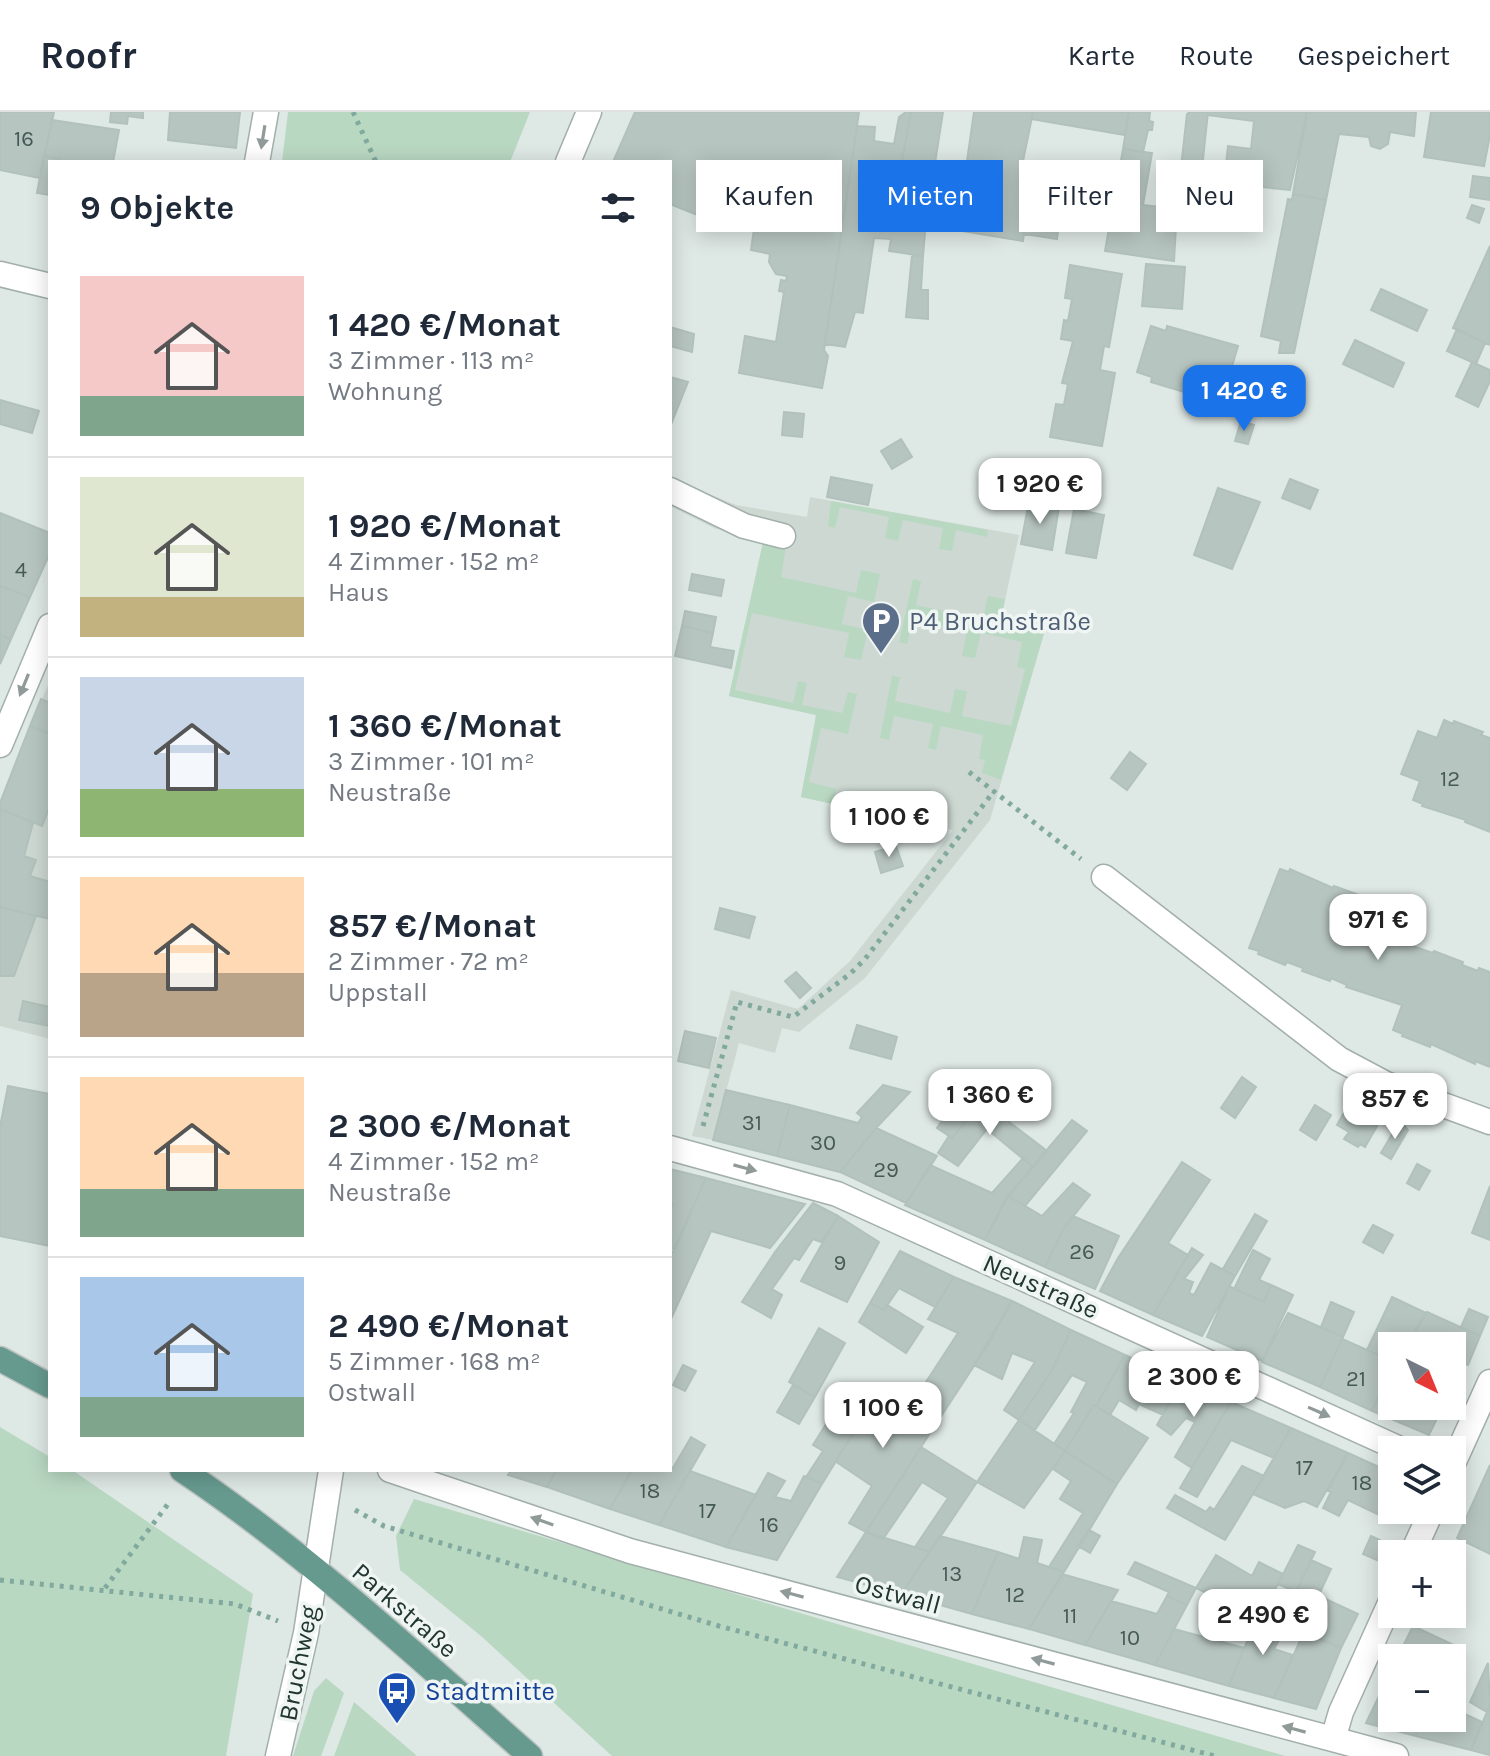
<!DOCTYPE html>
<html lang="de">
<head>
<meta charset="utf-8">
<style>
	:root { --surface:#fff; --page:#f6f6f7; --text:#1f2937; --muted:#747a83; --line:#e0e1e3; --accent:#1a73e8 }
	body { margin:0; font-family:Karla,sans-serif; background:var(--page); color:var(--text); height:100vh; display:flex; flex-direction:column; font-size:30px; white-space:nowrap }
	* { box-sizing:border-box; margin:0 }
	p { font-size:26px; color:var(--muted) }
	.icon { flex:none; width:44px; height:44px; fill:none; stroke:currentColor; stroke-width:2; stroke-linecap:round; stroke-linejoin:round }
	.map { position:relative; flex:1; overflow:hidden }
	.panel { position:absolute; left:48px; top:48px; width:624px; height:1312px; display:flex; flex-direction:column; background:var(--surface); border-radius:0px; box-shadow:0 4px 20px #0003 }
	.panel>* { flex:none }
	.top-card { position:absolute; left:696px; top:48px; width:674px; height:72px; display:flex; gap:16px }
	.needle { width:52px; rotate:137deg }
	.tools { position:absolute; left:1378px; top:1220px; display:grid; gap:16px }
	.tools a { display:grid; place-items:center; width:88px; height:88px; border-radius:0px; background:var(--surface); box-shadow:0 4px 20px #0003; font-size:40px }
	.price { position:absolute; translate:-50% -68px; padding:0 18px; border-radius:16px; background:#fff; color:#222; font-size:26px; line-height:52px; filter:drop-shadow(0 2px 4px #0008) }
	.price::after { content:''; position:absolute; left:50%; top:48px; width:24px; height:18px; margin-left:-12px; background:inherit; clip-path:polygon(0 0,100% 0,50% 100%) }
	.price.on { background:var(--accent); color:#fff }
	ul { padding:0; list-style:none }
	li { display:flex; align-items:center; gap:24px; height:200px; padding:0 32px }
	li+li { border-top:2px solid var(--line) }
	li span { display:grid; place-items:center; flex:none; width:224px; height:160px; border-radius:0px; color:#555 }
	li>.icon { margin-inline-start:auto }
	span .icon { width:96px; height:96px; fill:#fffc; stroke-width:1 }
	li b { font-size:34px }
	h2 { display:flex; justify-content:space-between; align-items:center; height:96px; padding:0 32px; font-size:34px }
	.chip { padding:0 28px; border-radius:0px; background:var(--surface); box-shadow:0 4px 20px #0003; font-size:28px; line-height:72px }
	.chip.on { background:var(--accent); color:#fff }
	header { display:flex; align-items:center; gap:48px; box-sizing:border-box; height:112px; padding:0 40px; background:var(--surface); border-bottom:2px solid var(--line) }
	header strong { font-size:38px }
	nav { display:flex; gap:44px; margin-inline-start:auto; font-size:28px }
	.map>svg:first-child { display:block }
</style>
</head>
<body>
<header>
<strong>Roofr</strong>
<nav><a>Karte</a><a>Route</a><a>Gespeichert</a></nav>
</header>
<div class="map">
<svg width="1490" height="1644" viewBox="0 0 1490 1644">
	<rect width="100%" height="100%" fill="#dee8e4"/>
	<path fill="#cdd8d3" d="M670,366L736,393L807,405L810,385L1019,423L1002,502L1047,511L990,708L865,866L799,920L782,916L775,941L739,931L713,1028L692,1024L731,878L798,897L850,849L953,718L801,685L817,603L729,584L764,426L716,417L670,394Z
		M50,568V927L0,914V691Z"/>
	<path fill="#b9d8c2" d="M288,0H530L510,50H282Z
		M831,389L988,418L987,425L956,418L952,439L939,437L943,416L903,408L898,429L885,426L889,405L840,395L835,416L828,414Z
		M764,426L786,435L781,465L856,481L861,458L880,462L874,490L848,484L842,512L868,518L861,548L844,545L849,521L752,501L735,578L793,591L798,569L807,571L802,593L842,601L848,580L857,582L848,622L821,616L809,670L836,677L833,692L801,685L816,603L729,584Z
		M913,467L921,469L916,493L983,507L988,484L1005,487L1002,502L1047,511L1001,668L982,661L985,648L979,647L983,623L941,614L936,638L928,636L933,612L894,604L889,628L880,626L892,564L900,565L895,589L950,601L955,577L967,579L962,604L1011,614L1025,557L1017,555L1022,530L981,521L975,546L962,544L967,519L913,507L907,532L899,530Z
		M0,1315L50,1345V1358H72L253,1482L226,1644H0Z
		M414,1387L1285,1644H612L481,1524L400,1458L396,1424Z
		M326,1566L344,1581L321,1644H293L314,1579Z
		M354,1590L416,1643L415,1644H334Z"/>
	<path fill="#b7c5c0" stroke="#b1c1bb" stroke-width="2" d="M0,0H54L40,66L0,58Z
		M111,0H143V6L128,4L127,12L110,10Z
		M170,0H240L236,36L168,28Z
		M635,0H859L824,238L828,244L822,276L739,261L745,224L776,230L784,180L779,179L781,168L786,169L787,164L776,162L769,150L770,142L751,138L755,110L773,112L774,104L744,97L743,104L730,102L727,110L721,107L720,112L670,92V50H613Z
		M906,0H911L892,102L926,108L923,144L889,139L891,127L874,126L863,201L855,200L845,235L825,232L857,14L875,15L874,29L894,32L899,5Z
		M911,0H943L926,108L892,102Z
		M974,0H1033L1020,64L1031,67L1023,129L950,117L951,111H945L955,54L966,56Z
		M1033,0H1129L1125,23L1031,7Z
		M1129,0H1150L1149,9L1153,10L1152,18H1148L1143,40L1123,37Z
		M1190,0H1208L1200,75L1179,73L1187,2Z
		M1208,0H1307L1290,78L1224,71L1228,34L1251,37L1254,9L1208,3Z
		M1307,0H1416L1414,24L1390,20L1388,32L1380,37L1371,34L1369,25L1339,22L1326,88L1293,82Z
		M1431,0H1490V23L1484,54L1424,45Z
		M52,8L119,18L113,50H61V47L44,44Z
		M1123,37L1152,41L1143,93L1177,97L1174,149L1105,139Z
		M44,44L61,47V50H50V83L37,81Z
		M1473,64L1490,66V88L1470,85Z
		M1031,67L1064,71L1057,127L1024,122Z
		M1179,73L1205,75L1202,109L1176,107Z
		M1293,82L1326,88L1294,241H1279L1281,229L1261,224L1288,87L1292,88Z
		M1472,93L1484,97L1479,111L1467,106Z
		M1490,134V233L1453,216Z
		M912,143L923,144L921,178H928V207L906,205Z
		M1146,152L1185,155L1182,197L1142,194Z
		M1070,153L1122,162L1109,235L1104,234L1100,258L1115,261L1102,334L1050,325L1056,292L1064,293L1068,272L1062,271L1073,229L1061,227L1064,208L1068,209L1072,187L1065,186Z
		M1381,177L1427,198L1417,219L1371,198Z
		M1151,214L1166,219L1167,214L1238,234L1221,291L1151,270L1152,265L1137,260Z
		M670,215L694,222L692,240L670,234Z
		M1457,217L1485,231L1476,252L1447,239Z
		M1355,228L1404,251L1393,275L1343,252Z
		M1472,250L1490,258V269L1478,295L1456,284Z
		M670,265L688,270L670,315Z
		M0,288L39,299L32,321L0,312Z
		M784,300L804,302L802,325L782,323Z
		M1241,309L1254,313L1248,332L1235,329Z
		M901,327L912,345L892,357L881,339Z
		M831,365L872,373L868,393L827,385Z
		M1290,367L1318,378L1310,397L1282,386Z
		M1218,376L1260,390L1232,457L1194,443Z
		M1029,389L1059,395L1052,438L1021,432Z
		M1074,397L1104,403L1096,446L1066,441Z
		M0,401L50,421V441L30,485L0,474Z
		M692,462L724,468L721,484L689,478Z
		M0,474L30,485L11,527L0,523Z
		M685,499L716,505L713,521L682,514Z
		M682,514L713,521L710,535L734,539L731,556L675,544Z
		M0,523L11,527L0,552Z
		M41,587L50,591V622L30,614Z
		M1444,608L1453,612L1454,609L1483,620L1481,623L1490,626V720L1465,710L1466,708L1422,694L1423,692L1413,688L1420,669L1401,662L1418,619L1437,626Z
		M30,614L50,622V694L42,714L0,697V691Z
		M1130,640L1146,652L1127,678L1111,666Z
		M0,697L33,711L24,744L36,748L30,764L50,770V807L0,795Z
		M896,734L903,754L881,761L875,740Z
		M1280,757L1289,760L1290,757L1333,776L1334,774L1362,784L1361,787L1377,794L1379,791L1407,802L1406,804L1415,808L1406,832L1433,841L1434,839L1463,850L1462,853L1478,859L1479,856L1490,860V955L1475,949V952L1431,932L1430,935L1402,924L1403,922L1393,918L1402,893L1346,875L1347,873L1331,866L1330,869L1302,859L1303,856L1287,850L1285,853L1258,842L1259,839L1249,836Z
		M0,795L36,804L14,864H0Z
		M720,796L755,805L749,826L715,817Z
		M796,860L811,876L800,886L785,869Z
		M23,889L50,895V914L19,908Z
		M857,913L897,925L891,947L850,936Z
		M685,919L716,926L709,956L678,949Z
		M1242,965L1256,975L1235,1006L1221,996Z
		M883,973L910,980L876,1016L840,1060L777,1044L790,993L858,1011L862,1005L857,1001Z
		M8,974L50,982V1134L0,1124V1015Z
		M726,978L790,993L777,1044L713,1028Z
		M1354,983L1365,991L1358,1002L1377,1014L1365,1035L1360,1032L1358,1035L1344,1027L1349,1020L1337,1013Z
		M983,990L1047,1039L1033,1055L987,1017L958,1054L938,1041L949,1024L952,1026Z
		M1315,993L1331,1003L1316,1028L1300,1018Z
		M950,997L967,1008L952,1026L937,1016Z
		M1072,1008L1087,1019L1025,1094L1008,1084Z
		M1400,1009L1408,1018L1391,1047L1381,1041Z
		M876,1016L937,1044L906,1091L840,1060Z
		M1023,1046L1033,1055L1005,1088L985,1128L905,1093L930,1053L992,1081Z
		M1182,1050L1210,1068L1168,1131L1188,1143L1153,1203L1100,1179L1118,1146Z
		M1417,1052L1430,1059L1419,1078L1407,1071Z
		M670,1057L706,1066L675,1137L670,1135V1099L673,1092L670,1091Z
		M706,1066L805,1092L770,1136L711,1119L670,1209V1146Z
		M1073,1071L1090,1083L1064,1116L1045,1155L985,1128L1008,1084L1042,1104Z
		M1490,1074V1128L1472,1121Z
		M813,1091L838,1104L821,1130L813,1127L799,1148L794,1146L772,1177L782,1183L771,1206L742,1190L775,1140Z
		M1255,1102L1267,1109L1235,1164L1223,1157Z
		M838,1104L879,1130L847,1190L801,1169Z
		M1073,1104L1119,1124L1095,1177L1045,1155L1064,1116Z
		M1373,1113L1393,1123L1383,1141L1363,1130Z
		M1192,1136L1203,1143L1184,1167L1193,1170L1189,1181L1194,1183L1211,1151L1235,1164L1202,1224L1153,1203Z
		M1253,1138L1270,1147L1259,1168L1271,1173L1264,1190L1234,1177Z
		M900,1139L954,1165L935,1195L899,1176L884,1198L870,1191Z
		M954,1165L1012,1189L989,1231L934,1315L909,1296L958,1221L928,1207Z
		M1271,1173L1293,1183L1262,1249L1207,1225L1229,1174L1264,1190Z
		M1392,1185L1426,1201L1406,1234H1392V1249L1367,1238Z
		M1012,1189L1071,1218L1051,1260L1019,1308L1004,1298L1035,1250L1012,1241L1002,1267L974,1253Z
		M1331,1190L1354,1200L1343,1225L1321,1215Z
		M870,1191L884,1198L887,1193L923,1215L906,1241L859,1210Z
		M1469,1197L1488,1205L1480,1224L1461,1215Z
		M1427,1200L1480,1224L1468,1253L1452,1246V1234H1424L1410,1228Z
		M1288,1201L1343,1225L1320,1275L1262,1250Z
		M819,1216L845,1231L815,1285L789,1270Z
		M1071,1218L1125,1243L1096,1294L1094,1293L1065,1339L1054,1332L1074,1301L1071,1300L1087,1270L1072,1263L1035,1318L1019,1308L1051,1260Z
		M1342,1227L1392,1249V1256L1372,1299L1320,1275Z
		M1125,1243L1182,1269L1163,1303L1139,1292L1136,1298L1119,1288L1110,1303L1096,1294Z
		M683,1253L696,1259L685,1279L673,1273Z
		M1392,1256V1294H1443L1429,1323L1372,1299Z
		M1182,1269L1231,1290L1192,1356L1175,1345L1195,1310L1186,1306L1171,1323L1157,1313Z
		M886,1271L914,1289L909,1296L934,1315L866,1420L849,1411L872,1374L835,1349Z
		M793,1273L815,1285L799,1312L777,1300Z
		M1231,1290L1291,1316L1274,1346L1231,1328L1197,1385L1180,1376Z
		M1094,1293L1148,1326L1117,1372L1065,1339Z
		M837,1295L860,1310L822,1372L806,1365L823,1339L813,1333Z
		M1019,1308L1065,1339L1024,1396L977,1370Z
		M1291,1316L1348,1341L1317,1395L1304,1389L1285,1396L1253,1382Z
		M691,1325L705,1333L659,1413L610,1397L632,1358H670V1354L673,1356Z
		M921,1335L977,1370L930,1440L915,1435L948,1386L922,1370L883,1427L866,1420Z
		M1065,1339L1117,1372L1064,1460L1049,1455L1083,1401L1060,1387L1071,1369L1053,1357Z
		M1348,1341L1392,1361V1398H1402L1396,1411L1348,1388L1339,1404L1323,1396L1331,1380L1328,1379Z
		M1490,1353V1442L1457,1426Z
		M1242,1354L1264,1364L1225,1428L1167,1396L1175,1383L1206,1400L1210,1395L1214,1398Z
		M511,1358H556L547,1375L508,1363Z
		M556,1358H632L610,1397L547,1375Z
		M690,1359L756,1383L726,1435L659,1413Z
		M768,1361L785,1369L775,1385L791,1389L804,1364L822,1372L777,1448L726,1435Z
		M1089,1418L1100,1424L1090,1441L1078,1434Z
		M866,1420L930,1440L901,1482L837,1465Z
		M940,1424L998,1440L972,1502L901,1482Z
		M1371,1424L1386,1431L1379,1449L1363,1442Z
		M1024,1425L1042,1428L1037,1451L1064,1460L1029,1517L972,1502L998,1440L1019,1447Z
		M1298,1433L1315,1440L1296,1480L1278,1472Z
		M1216,1443L1252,1464L1259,1450L1283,1462L1260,1506L1196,1476Z
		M1311,1448L1331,1457L1316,1489L1296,1480Z
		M1135,1450L1196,1476L1187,1493L1167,1484L1169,1480L1128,1462Z
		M1062,1462L1118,1478L1085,1533L1029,1517Z
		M1167,1484L1187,1493L1155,1553L1085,1533L1111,1489L1157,1502Z
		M1319,1484L1358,1502L1341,1536L1304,1520Z
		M1265,1495L1290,1509L1274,1537L1293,1543L1274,1586L1229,1574L1244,1536Z
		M1413,1514L1458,1535L1452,1548L1397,1546Z
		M1174,1517L1244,1536L1229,1574L1155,1553Z
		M1304,1520L1341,1536L1316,1597L1274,1586Z
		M1488,1551L1490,1593L1487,1600L1470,1590Z
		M1392,1557V1606H1424L1416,1624L1366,1611Z
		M1490,1593V1643L1471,1638Z
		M1452,1596L1482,1610L1471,1638L1416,1624L1424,1606H1452Z"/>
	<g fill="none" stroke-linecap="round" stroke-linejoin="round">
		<defs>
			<path id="minor" d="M257,50L266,0
				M568,50L589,0
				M0,162L50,174
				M670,378L744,414L783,424
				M0,633L50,514
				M1104,765L1339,947L1386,972L1490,1010
				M670,1036L837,1082L1402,1338
				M1452,1354L1490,1270
				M390,1358L630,1439L1396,1644
				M1412,1442L1432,1398
				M1333,1627L1341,1600L1392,1487
				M278,1644L306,1521L331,1358"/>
			<path id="major" d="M0,1247L50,1274
				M182,1358C306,1441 418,1545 530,1644"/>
		</defs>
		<use href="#minor" stroke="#a2afab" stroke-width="27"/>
		<use href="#major" stroke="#bcc3c1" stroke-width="27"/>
		<path stroke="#81a99e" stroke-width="5" stroke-dasharray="4 6" stroke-linecap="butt" d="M353,0L376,50
			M969,660L1081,747
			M703,1014L737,890L793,905L851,861L865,847L994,679
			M355,1398L384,1414L719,1514L1215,1644
			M0,1468L235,1492L278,1509
			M105,1476L171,1388"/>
		<use href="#minor" stroke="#fff" stroke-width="24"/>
		<use href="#major" stroke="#679a8f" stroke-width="24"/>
	</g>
	<defs><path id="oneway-solid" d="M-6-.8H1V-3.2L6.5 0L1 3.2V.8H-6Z" transform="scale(2)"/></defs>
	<g fill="#909a98">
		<use href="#oneway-solid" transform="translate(263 25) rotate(99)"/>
		<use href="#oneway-solid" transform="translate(24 573) rotate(112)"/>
		<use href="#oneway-solid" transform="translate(745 1056) rotate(15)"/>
		<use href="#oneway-solid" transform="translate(1319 1300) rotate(24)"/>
		<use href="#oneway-solid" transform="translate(542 1409) rotate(-161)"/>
		<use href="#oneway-solid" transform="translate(792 1482) rotate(-165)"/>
		<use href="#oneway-solid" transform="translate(1043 1549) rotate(-165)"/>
		<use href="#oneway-solid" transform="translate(1294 1617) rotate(-165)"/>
	</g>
	<defs>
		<symbol id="parking-pin" viewBox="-11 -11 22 30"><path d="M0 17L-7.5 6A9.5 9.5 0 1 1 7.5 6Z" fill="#5c6f8a" stroke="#eef5f2"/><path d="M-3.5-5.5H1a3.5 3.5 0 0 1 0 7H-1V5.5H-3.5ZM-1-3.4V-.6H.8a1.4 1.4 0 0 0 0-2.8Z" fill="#fff"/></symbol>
		<symbol id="bus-pin" viewBox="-11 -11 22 30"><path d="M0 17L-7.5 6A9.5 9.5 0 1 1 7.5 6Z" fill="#1a4fb4" stroke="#eef5f2"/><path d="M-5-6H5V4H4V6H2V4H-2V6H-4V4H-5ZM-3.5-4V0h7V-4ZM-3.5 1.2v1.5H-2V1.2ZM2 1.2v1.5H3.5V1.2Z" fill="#fff"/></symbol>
	</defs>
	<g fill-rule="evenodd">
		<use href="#parking-pin" x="859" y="487" width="44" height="60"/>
		<use href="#bus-pin" x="375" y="1557" width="44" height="60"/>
	</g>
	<g text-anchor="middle" stroke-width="7" stroke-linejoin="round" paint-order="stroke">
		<g font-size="22" fill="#465a55">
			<text x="24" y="34">16</text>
			<text x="21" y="465">4</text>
			<text x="1450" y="674">12</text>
			<text x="752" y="1018">31</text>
			<text x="823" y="1038">30</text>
			<text x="886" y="1065">29</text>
			<text x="1082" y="1147">26</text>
			<text x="840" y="1158">9</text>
			<text x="1356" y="1274">21</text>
			<text x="1304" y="1363">17</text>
			<text x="1362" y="1378">18</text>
			<text x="650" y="1386">18</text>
			<text x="707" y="1406">17</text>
			<text x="769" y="1420">16</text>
			<text x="952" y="1469">13</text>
			<text x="1015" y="1490">12</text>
			<text x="1070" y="1511">11</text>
			<text x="1130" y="1533">10</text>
		</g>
		<g font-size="26" fill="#4e5e75" stroke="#eef5f2" text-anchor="start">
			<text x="909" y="518">P4 Bruchstraße</text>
		</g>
		<g font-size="26" fill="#213631" stroke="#eef5f2">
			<text transform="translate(1041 1174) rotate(24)" y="9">Neustraße</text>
			<text transform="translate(898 1482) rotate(15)" y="9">Ostwall</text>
			<text transform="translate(405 1498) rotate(41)" y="9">Parkstraße</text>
			<text transform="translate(298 1551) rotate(-79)" y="9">Bruchweg</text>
		</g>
		<g font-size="26" fill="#164399" stroke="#eef5f2" text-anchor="start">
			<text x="425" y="1588">Stadtmitte</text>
		</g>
	</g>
</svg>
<div class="tools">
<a><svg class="needle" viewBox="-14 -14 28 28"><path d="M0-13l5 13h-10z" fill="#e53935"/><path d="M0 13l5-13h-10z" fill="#747a83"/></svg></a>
<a><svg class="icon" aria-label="layers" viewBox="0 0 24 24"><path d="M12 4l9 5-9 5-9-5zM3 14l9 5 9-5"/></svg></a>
<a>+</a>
<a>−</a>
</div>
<b class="price on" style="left:1244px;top:321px">1 420 €</b>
<b class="price" style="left:1040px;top:414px">1 920 €</b>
<b class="price" style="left:889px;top:747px">1 100 €</b>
<b class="price" style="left:1378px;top:850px">971 €</b>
<b class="price" style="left:990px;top:1025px">1 360 €</b>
<b class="price" style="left:1395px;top:1029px">857 €</b>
<b class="price" style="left:1194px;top:1307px">2 300 €</b>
<b class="price" style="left:883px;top:1338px">1 100 €</b>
<b class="price" style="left:1263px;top:1545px">2 490 €</b>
<div class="top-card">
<a class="chip">Kaufen</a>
<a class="chip on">Mieten</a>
<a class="chip">Filter</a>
<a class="chip">Neu</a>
</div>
<section class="panel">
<h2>9 Objekte<svg class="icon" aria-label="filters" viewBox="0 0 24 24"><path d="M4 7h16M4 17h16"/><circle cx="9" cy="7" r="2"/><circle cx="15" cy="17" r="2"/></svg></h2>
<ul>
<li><span style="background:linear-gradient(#f6c9c9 75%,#7fa58c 0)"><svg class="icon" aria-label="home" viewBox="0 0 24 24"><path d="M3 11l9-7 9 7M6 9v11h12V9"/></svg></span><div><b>1 420 €/Monat</b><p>3 Zimmer · 113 m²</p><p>Wohnung</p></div></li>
<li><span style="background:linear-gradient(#dfe7d0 75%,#c2b280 0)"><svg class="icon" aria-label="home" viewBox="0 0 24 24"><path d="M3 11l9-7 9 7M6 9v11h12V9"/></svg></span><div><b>1 920 €/Monat</b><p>4 Zimmer · 152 m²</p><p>Haus</p></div></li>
<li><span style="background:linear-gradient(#c9d6e8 70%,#8fb573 0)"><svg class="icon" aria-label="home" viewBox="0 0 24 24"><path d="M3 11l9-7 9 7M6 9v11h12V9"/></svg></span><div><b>1 360 €/Monat</b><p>3 Zimmer · 101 m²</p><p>Neustraße</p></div></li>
<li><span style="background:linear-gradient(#ffd9b3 60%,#b9a48a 0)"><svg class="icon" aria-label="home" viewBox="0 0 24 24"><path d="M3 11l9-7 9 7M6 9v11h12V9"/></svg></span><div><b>857 €/Monat</b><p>2 Zimmer · 72 m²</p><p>Uppstall</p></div></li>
<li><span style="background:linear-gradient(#ffd9b3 70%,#7fa58c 0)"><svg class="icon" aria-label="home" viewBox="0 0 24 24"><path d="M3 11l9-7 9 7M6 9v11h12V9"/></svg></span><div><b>2 300 €/Monat</b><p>4 Zimmer · 152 m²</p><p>Neustraße</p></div></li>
<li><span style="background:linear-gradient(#a9c7e8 75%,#7fa58c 0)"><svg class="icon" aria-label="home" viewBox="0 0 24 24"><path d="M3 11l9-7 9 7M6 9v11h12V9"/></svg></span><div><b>2 490 €/Monat</b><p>5 Zimmer · 168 m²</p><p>Ostwall</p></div></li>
</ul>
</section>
</div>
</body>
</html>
